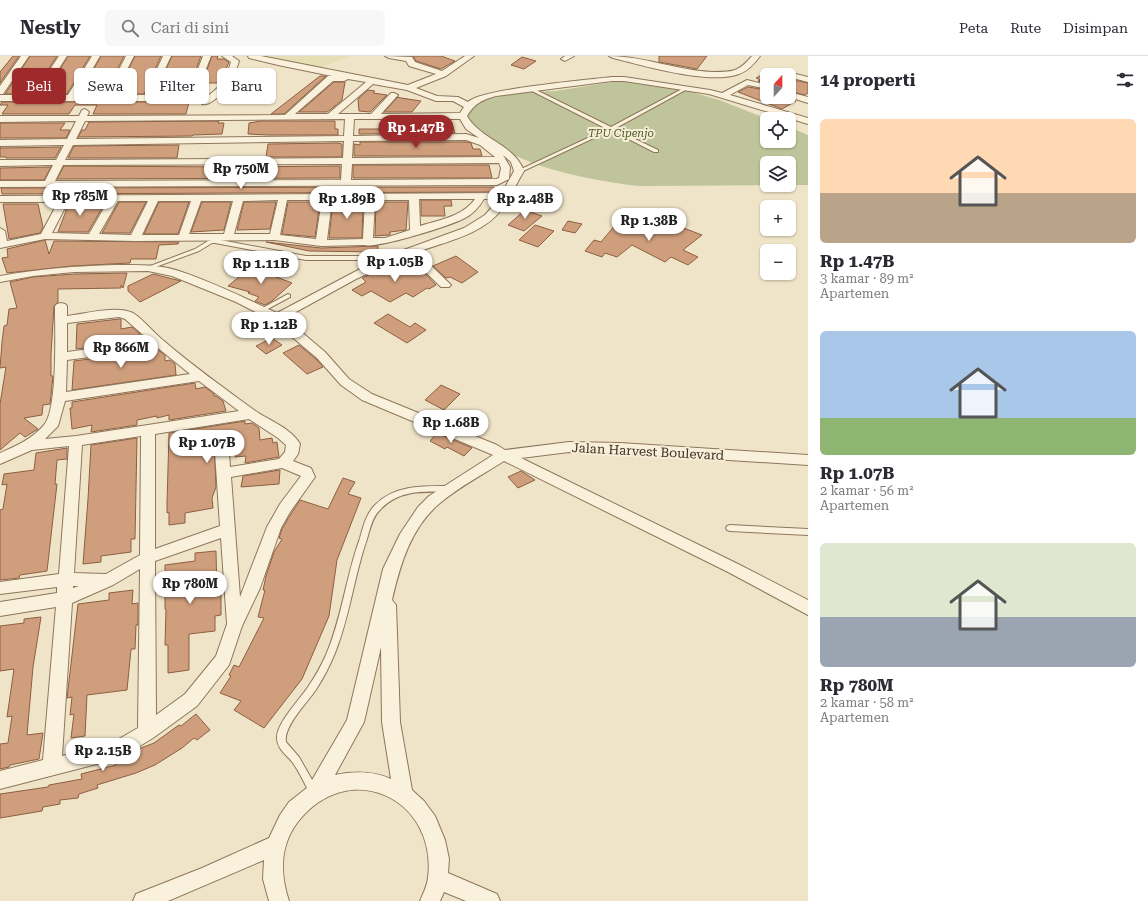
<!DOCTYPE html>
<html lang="id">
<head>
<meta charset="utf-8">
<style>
	:root { --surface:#fff; --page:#f7f7f7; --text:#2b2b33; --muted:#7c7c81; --line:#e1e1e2; --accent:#9e2a2b }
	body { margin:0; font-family:"Roboto Serif",serif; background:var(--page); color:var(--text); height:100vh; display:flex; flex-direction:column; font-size:15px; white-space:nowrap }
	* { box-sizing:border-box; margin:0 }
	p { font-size:13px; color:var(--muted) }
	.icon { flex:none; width:22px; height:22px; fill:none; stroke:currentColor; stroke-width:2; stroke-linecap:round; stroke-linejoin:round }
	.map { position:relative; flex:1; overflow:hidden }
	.panel { display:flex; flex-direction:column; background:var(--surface); width:340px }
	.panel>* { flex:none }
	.banner { position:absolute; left:12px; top:12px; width:380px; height:36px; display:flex; gap:8px }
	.needle { width:26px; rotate:21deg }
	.tools { position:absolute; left:760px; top:12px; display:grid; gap:8px }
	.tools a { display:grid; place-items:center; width:36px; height:36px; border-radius:6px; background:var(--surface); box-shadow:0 1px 3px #0004; font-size:20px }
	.price { position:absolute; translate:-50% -34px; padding:0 9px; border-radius:14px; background:#fff; color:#222; font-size:13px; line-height:26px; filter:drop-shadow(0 1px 2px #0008) }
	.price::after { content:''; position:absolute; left:50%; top:24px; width:12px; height:9px; margin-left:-6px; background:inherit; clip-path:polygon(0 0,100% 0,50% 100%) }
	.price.on { background:var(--accent); color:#fff }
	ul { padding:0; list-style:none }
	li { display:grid; align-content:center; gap:8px; height:212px; padding:0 12px }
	li span { display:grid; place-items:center; height:124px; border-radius:6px; color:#555 }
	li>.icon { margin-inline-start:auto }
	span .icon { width:72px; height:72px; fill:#fffc; stroke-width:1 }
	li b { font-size:17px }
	h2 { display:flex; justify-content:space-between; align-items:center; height:48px; padding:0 12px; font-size:17px }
	.chip { padding:0 14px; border-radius:6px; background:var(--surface); box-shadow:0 1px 3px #0004; font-size:14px; line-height:36px }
	.chip.on { background:var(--accent); color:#fff }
	header { display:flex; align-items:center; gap:24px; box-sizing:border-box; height:56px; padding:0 20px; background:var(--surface); border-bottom:1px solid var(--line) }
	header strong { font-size:19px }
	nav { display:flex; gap:22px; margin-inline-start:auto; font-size:14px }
	.search { width:280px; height:36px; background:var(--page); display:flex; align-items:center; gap:10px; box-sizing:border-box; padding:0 14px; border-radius:6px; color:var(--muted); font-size:15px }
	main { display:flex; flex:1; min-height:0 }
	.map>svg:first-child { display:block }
</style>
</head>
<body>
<header>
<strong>Nestly</strong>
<div class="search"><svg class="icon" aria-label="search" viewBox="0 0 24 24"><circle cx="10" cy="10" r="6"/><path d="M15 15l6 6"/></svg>Cari di sini</div>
<nav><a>Peta</a><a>Rute</a><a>Disimpan</a></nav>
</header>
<main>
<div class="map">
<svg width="808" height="845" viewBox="0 0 808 845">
	<rect width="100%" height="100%" fill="#f0e4c8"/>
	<path fill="#e6deb5" d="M241,0H351L310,16Z"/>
	<path fill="#bfc49a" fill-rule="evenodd" d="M619,25L688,35L719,44L768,63L767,85H789V71L808,79V129L639,130C588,124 509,110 473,70C469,65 467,56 465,50L512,37L555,35ZM767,107H789V129H767Z"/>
	<path fill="#cf9f7d" stroke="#8d5f41" d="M13,0H19L0,27V16Z
		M30,0H57L32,38H5Z
		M68,0H90L67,38H45Z
		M101,0H124L105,38H80Z
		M135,0H161L144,38H116Z
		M172,0H201L187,38H155Z
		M212,0H218L217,3H224L229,6L220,27H208L204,38H198Z
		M413,0H441L455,5L441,13L416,5Z
		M659,0H707L697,13L659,6Z
		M522,1L536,5L524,13L511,9Z
		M771,14L780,17V19H767V27L758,25L761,24L756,22Z
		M320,20H326L284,58H271Z
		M789,23L808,27V37L805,39L789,35Z
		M334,26H345L342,44L335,50H334V51L327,56H299Z
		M748,31L767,34V41H788L796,45L782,53L738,36Z
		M368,34L375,35L373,37L387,39L370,56L359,55L358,43Z
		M398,41L401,42L421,45L412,56H384Z
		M2,46H189L186,58H93L97,49H75L69,58H2L8,49H0Z
		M219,65L218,67H224L222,78L193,79L192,80L78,81L82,74H85L89,66Z
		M261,65H335V73H338V79H269L248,78L249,67Z
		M421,65H451L455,77L359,78V73H420Z
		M0,67H65L60,74H70L66,82H0Z
		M360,86H467L471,87L473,93H480L482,100H354V88L360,89Z
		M337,87L342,88V101H266L268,88Z
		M179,89L177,102H68L74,90Z
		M0,91V92L61,91L55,102H6V101H0Z
		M353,109H489L492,122H353Z
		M64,110L240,111L340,110V122L57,123Z
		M51,111L44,124H0V112Z
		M494,131L495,136L2,138L1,132Z
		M421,144H451L452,150H444L445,160H421Z
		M119,146H146L130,177H102Z
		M159,146H189L178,178H144Z
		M202,146H231L224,174L191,176Z
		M244,146H276L270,173L237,174Z
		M288,146H320L315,181L282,178Z
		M333,146H363L362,182H329Z
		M376,146H408L406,174L390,176V179H388L375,180Z
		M69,147H105L88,176H58Z
		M3,148H38L43,171L40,177L9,183Z
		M525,154L542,160L524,175L508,169Z
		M568,165L582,168L575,177L562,174Z
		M665,165L702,179L683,194L698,201L688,209L671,201L665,206L632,189L617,201L605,197L602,201L585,195L594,184L601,186L616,168L650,178Z
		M535,169L554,175L538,191L519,184Z
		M45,184L49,198L54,185L179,186L178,188L159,189L156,203H131L130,207L72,210L7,217L2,202L8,201L7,193Z
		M266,186L321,192L378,190V196L309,195Z
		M456,200L478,216L462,227L450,221L446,222L433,210Z
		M392,208L408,217L413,214L417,217L422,214L436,229L429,233L427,232L413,241L406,237L390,246L371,235L362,240L352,234L366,226L362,222Z
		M250,212L279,222L292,227L272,245L265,249L257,246L255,245L259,241L248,237L250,236L228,230Z
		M127,217L123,232L121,229V232L58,233V246L54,250L51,298V320H53L50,348L43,349L42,359L24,362L38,373L25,381L20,377L0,394V348L6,311L0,312L2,286L4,270L7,269L9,253L17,252L10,226L33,221L74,218Z
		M153,218L181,225L140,246L128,235V230Z
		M388,258L410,271L415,267L426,274L407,287L374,267Z
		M119,263H121V273L132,271L140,278V285L76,293L77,268Z
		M272,282L282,289L266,298L256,290Z
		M299,289L316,303L323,311L307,318L283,297Z
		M158,294L165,299V305L170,304L175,308L176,319L72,334L74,305Z
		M195,327L196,333L205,331L214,338V340H216L223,345L226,355L169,364V359L157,362V360L137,364V369L91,376L92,369L72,373L70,352H72V346Z
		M441,329L460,338L444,354L425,344Z
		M245,365V368L252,367L259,372L260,384L272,382L273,387L277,386L279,401L245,407L246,400L235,401V384L214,386L216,431L212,442L213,452L185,457V467L169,469V456L167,457V447L169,377Z
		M437,377L472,392L464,400L447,391L445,393L430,385Z
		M137,382L135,483H131V496L101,500V506L83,508L88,443L91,389Z
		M67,392V403L57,404L55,428H57L47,515L20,519L19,522L0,524V454L3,453L7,428L2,429L4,418L34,414L36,397Z
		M280,414L279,428L241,431L243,420Z
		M521,415L535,424L518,432L508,421Z
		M343,422L355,426L348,438L361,442L337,504L329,560L302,623L264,672L234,654L241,645L220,637L231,620L229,619L234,609L239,611L264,562L258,561L265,534H263L266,520L274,496L282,483L279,482L282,473L289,461L300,444L328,453Z
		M216,495L217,540L221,539V559L215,560V575L189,578V614L168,617V589H165L166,553H165V509L195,505V497Z
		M133,534L132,548L138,547V569H136L135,593H131L127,634L87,639L85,680L71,682L74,658L70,659L72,641L67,642L78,548L109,544V537Z
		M41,561L33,611L27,679L43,677L39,703L10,709L9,711L0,713V688L8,687L12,660L7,661L14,613L0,615V570L24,567V563Z
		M196,658L210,674L197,684L194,682L182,692L155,709L136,717L97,729L98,732L79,738L78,742L60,744V748L43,751L42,755L0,762V738L48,731L49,729L82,723L81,718L116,709L115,705L137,697L136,694L154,687L179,669L181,670Z"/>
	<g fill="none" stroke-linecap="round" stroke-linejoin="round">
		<defs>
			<path id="service" d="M686,31L689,32L614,73L658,94V96H654L611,74L521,116L517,115L607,73L530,34V32H532L611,71Z
				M215,183L306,200H358L383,204L386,206L383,208L358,204H306L215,187H212L199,195L150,213H146L145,212L195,193L208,185Z
				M288,238L290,239V241L264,255L262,256L259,254Z
				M449,430L452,431L453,433L452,435L449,436C423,435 397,434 379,455C372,462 370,473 367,483C354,520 350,560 335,597C330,609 324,621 317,632C309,645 283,670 286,686L299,701L319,736L317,739L314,741L311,739C305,729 300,717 293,707C287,699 277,693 277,682C276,668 300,643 308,631C315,621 321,610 326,599C342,562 346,520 360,482C363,471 366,458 375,449C395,429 422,430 449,430Z
				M730,469L808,473V479L730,475L727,474L726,472L727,470Z"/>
			<path id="minor" d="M21,0H29L3,38H0V30Z
				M59,0H67L42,39H68L92,0H100L77,39H106L126,0H134L114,39H145L163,0H171L153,39H188L203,0H211L196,39H209C222,30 227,20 231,6L222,0H232L239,5C234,21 228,35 214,44C210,47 207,49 202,48V45H0V39H33Z
				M248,0H261L408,29L436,18L409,10L406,5L389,2L385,0L412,1L415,6L442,15L465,0H474L446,20L416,32L437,40L458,41L468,46C481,33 587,24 612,21H624L710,34L722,37L747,24L767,29V33L748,29L730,39L808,62V68L709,38L624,25H612L496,40C482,44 475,47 467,60C481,84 514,88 524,115C516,128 511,141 502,153C484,178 445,186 417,196L449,227L451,229L449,231H441L408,199L356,223L285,262L325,296L349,323L372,338L497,389L505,394L569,386L620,387L808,399V409L620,397L569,396L521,402L738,508L808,544V559L728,516L504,405C482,419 459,431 440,447C411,471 400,509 392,544L396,549L400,666L412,734L424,745L435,760L445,784L449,803L448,817L497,838L500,845H466L444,836L440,845H420C423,838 427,830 428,822C438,742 348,700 297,767C280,790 280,818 289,845H269L263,823L264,804L168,845H133L136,838L202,812L269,782L280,759L289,746L308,731L347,664L383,513L400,478L418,451L429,440L493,399L362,344L341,329L317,302L273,265L236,246L172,220L148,215L74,216L33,220L0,226V220C39,213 76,210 115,209C137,209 158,208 179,215C212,226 245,242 277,257L379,203L464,172L485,159L499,143H484C479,151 473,158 465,162C450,170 376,193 364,189L321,190L274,184L135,185L45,183L0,192V172L5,175L7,185L41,178L58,146H0V140L502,137L514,115L511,106L503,99L510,111L509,123L497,129L0,131V125H45L53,109L0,110V104H56L64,89L0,90V84L67,83L76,65L0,66V60H79L82,54L85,53L89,56L87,60L285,59L328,20H332L278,9L249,2ZM348,23L366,26L328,58H295L333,25H344ZM373,28L407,34L436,45H453L464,51L460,57L381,58L398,39L394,37H391L371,58H338ZM345,63L344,80L76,83L85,65ZM354,63H460L466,73L479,82L466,78L353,80ZM466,84L480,89L495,101L352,102L353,85ZM344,85L343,102L65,104L73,89ZM499,107L501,112L499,122L496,123L351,124L352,108ZM342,108L341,124L55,125L63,109ZM419,143H475C462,161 439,164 420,170ZM278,144L270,178H234L243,145ZM287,144H322L316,183L280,179ZM332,144H365L363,183L327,184ZM375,144H409L410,174L385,182H373ZM108,145L89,178L52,177L68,146ZM118,145H148L131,179L99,178ZM158,145H191L179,179H142ZM201,145H233L224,178H189ZM381,591L382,666L391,723C373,715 355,715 335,719L364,666Z
				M565,0H574L565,5L561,3Z
				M609,0C644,0 678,15 714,16C721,16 729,16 735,14C742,11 747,6 752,0H760C755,7 748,15 739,18C709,29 645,10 613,2Z
				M781,15H784L808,21V26L789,21V19H781Z
				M789,36L808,41V47L789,41Z
				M61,247L65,248L67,250V260C84,258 117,249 133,257C143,263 155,278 164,285C193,310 224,332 254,354C268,364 291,372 300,388L298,398L293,405L311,412L315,421L290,456L281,472L260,532L242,570L229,609L197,650L153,682L120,702L0,733V715L43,704L56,551L0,560V546L57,537V531L0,538V526L59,518L69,390L32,394L0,408V397C16,390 32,383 44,369C58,353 55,274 55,250L57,248ZM119,261L125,263L150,285L67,296V267ZM158,292L190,318L66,336L67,304ZM199,325L239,355L76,380L45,383L58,370L65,345ZM249,363L278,382L286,389L285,396L279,403L230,411L229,396L227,393L222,391L217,393L215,396L220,470L155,493V378ZM141,380L140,499L106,518L74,517L82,389ZM282,412L301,420L280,448L267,471L240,541L231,421ZM221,482L227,568L216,600L185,638L156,659L155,505ZM140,513L138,672L110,688L62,700L72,547L113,529ZM73,530H79L73,532Z"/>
		</defs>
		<use href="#service" stroke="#8d765c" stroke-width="2"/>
		<use href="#minor" stroke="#8d765c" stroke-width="2"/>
		<use href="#service" fill="#faf1dc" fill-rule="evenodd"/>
		<use href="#minor" fill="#faf1dc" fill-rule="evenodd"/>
	</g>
	<g text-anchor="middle" stroke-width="4" stroke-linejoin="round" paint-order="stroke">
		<g font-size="11" font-style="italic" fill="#4d5a26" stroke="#f7eed8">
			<text x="621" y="81">TPU Cipenjo</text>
		</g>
		<g font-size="13" fill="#3d2e20" stroke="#f7eed8">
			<text transform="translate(648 395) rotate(3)" y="5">Jalan Harvest Boulevard</text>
		</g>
	</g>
</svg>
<div class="tools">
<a><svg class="needle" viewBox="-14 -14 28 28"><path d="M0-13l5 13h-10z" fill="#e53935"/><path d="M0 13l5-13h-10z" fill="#7c7c81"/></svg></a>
<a><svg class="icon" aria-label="locate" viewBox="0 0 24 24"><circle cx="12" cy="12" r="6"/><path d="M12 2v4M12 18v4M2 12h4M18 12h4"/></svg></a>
<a><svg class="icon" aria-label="layers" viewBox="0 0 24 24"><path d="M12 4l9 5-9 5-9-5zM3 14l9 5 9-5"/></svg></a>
<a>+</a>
<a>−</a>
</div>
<b class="price on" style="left:416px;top:93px">Rp 1.47B</b>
<b class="price" style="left:241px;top:134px">Rp 750M</b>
<b class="price" style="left:80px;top:161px">Rp 785M</b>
<b class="price" style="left:347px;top:164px">Rp 1.89B</b>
<b class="price" style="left:525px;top:164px">Rp 2.48B</b>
<b class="price" style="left:649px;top:186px">Rp 1.38B</b>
<b class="price" style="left:395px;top:227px">Rp 1.05B</b>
<b class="price" style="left:261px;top:229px">Rp 1.11B</b>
<b class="price" style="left:269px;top:290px">Rp 1.12B</b>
<b class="price" style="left:121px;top:313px">Rp 866M</b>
<b class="price" style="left:451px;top:388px">Rp 1.68B</b>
<b class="price" style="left:207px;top:408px">Rp 1.07B</b>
<b class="price" style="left:190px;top:549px">Rp 780M</b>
<b class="price" style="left:103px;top:716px">Rp 2.15B</b>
<div class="banner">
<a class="chip on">Beli</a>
<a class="chip">Sewa</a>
<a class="chip">Filter</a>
<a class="chip">Baru</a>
</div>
</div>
<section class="panel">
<h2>14 properti<svg class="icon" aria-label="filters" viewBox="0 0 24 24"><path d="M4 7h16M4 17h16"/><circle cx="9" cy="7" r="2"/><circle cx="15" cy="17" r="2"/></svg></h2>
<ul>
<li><span style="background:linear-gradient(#ffd9b3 60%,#b9a48a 0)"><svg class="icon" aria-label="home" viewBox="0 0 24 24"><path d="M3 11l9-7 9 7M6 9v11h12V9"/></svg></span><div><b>Rp 1.47B</b><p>3 kamar · 89 m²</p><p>Apartemen</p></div></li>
<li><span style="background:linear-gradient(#a9c7e8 70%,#8fb573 0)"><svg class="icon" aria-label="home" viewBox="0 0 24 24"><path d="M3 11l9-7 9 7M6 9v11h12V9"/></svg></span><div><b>Rp 1.07B</b><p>2 kamar · 56 m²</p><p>Apartemen</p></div></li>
<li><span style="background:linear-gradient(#dfe7d0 60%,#9aa5b1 0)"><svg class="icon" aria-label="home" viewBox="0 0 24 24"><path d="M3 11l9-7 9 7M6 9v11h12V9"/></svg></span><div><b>Rp 780M</b><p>2 kamar · 58 m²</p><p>Apartemen</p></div></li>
</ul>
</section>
</main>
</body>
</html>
